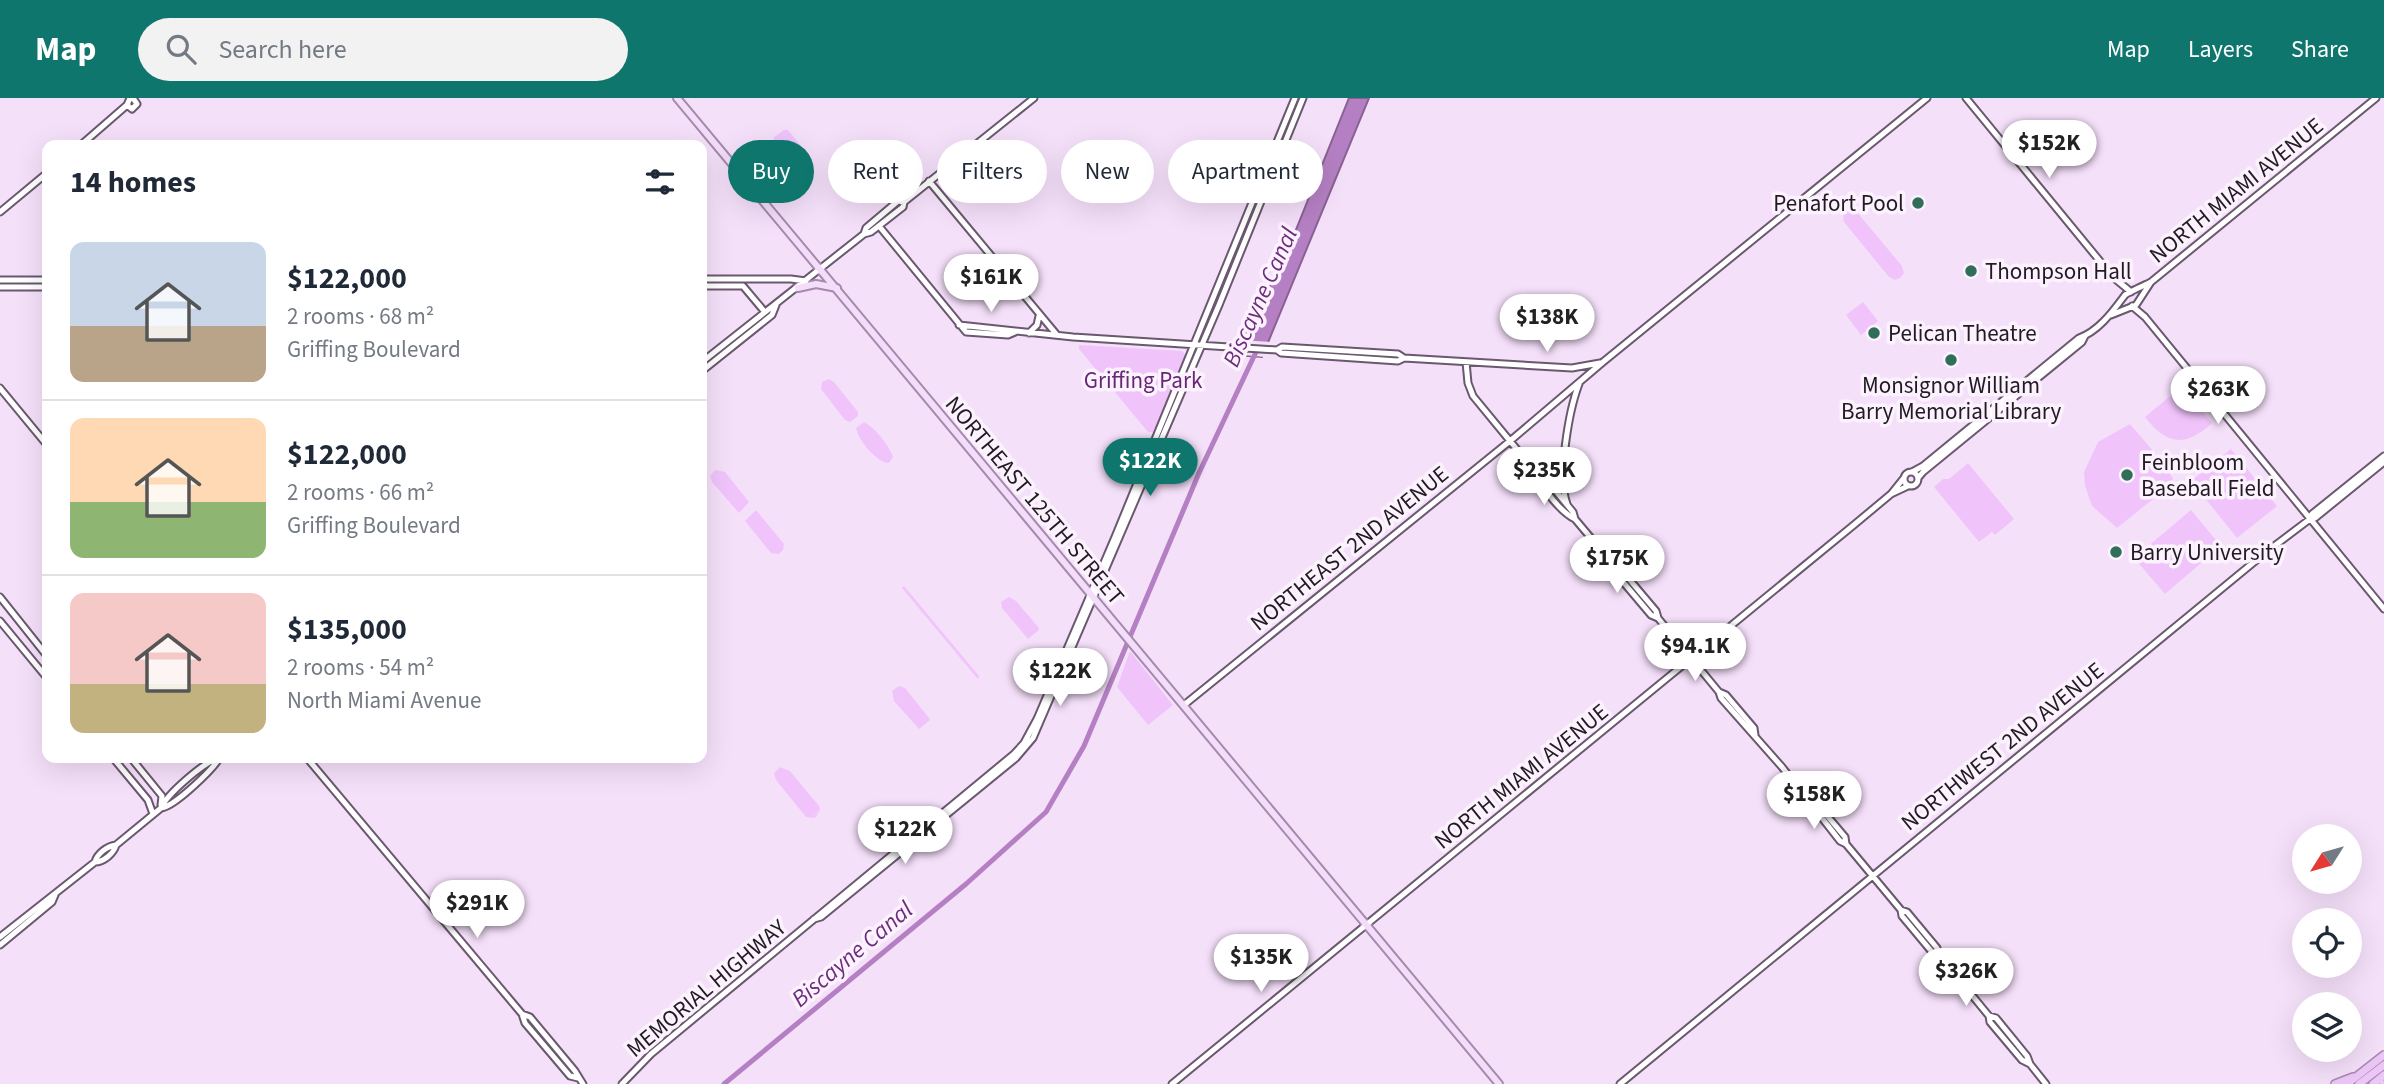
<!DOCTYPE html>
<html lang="en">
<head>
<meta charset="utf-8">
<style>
	:root { --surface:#fff; --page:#f2f2f3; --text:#1f2937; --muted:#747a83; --line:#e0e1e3; --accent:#0f766e }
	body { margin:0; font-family:"Source Sans 3",sans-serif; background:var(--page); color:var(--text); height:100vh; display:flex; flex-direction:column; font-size:26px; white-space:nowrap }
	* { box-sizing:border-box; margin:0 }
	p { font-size:23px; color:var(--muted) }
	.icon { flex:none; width:38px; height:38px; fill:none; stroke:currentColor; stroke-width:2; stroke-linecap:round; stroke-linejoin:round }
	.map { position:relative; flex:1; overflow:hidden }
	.details { position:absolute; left:42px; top:42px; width:665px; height:623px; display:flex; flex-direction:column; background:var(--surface); border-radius:14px; box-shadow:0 7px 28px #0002 }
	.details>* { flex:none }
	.guide { position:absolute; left:728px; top:42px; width:665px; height:63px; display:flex; gap:14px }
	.needle { width:46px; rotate:233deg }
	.buttons { position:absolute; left:2292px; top:726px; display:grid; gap:14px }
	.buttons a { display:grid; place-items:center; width:70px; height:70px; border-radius:50%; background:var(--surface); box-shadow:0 7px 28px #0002; font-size:35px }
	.price { position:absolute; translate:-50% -60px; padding:0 16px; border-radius:24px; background:#fff; color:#222; font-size:23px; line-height:46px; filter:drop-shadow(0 2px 4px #0008) }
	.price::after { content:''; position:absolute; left:50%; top:42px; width:21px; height:16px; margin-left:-10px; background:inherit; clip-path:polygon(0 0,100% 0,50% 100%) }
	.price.current { background:var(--accent); color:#fff }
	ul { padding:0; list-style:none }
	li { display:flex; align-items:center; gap:21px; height:175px; padding:0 28px }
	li+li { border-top:2px solid var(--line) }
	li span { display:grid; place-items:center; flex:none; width:196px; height:140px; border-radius:14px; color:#555 }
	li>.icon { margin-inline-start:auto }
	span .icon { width:84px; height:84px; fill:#fffc; stroke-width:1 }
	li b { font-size:30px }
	h2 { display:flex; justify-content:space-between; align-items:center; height:84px; padding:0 28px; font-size:30px }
	.pill { padding:0 24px; border-radius:32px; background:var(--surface); box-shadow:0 7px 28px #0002; font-size:24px; line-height:63px }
	.pill.current { background:var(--accent); color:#fff }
	header { display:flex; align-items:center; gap:42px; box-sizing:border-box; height:98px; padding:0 35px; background:var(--accent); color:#fff }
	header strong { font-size:33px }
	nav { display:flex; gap:38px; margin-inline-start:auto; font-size:24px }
	.search { width:490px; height:63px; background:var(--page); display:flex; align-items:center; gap:18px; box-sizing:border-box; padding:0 24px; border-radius:38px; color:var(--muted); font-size:26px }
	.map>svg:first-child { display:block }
</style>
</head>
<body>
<header>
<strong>Map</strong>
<div class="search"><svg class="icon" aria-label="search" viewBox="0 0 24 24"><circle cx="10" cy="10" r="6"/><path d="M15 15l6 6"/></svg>Search here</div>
<nav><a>Map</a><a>Layers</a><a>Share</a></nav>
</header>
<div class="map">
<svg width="2384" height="986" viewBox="0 0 2384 986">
	<rect width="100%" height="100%" fill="#f5e0fa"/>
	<path fill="#f0c4fb" d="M784,32H788L801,48L788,58L783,52L781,53L773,40Z
		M1848,112L1856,113L1902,168L1904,175L1900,180L1895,182L1889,179L1844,124L1843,117Z
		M1863,204L1878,223L1861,237L1846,217Z
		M1079,247L1182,253L1186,257L1156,334H1148L1079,251Z
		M829,281L834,284L858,314V318L850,324L845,322L821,291L822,284Z
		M2180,290L2184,291L2212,325C2186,349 2167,348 2145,319Z
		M864,324C875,330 889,347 893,359L889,365C877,365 858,342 856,330Z
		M2130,326L2166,368L2173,381V385L2117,430L2092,408L2085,388L2084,374L2098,344Z
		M2231,351L2277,408L2237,440L2191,383Z
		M1968,365L2014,421L1995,437L1992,434L1979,444L1934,389L1943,381H1949Z
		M715,372L725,374L749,404L739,415L712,384L710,378Z
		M756,412L784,446L783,452L779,456L771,455L745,423Z
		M2191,412L2221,448L2165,496L2134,460Z
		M904,488L979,578V580H977L902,490Z
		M1009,499L1016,503L1039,530V532L1028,541L1002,510L1001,504Z
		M1130,553L1173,607L1148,627L1117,589Z
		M899,588L905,590L929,620L930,622L919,631L894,603L892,593Z
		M780,669L790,673L819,708L820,712L812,719L820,713L815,720L806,719L776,682L774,675Z"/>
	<path fill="#b580c3" stroke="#896193" stroke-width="2" d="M1349,0H1369L1262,259L1235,257L1289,149Z"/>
	<path fill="#f5e0fa" d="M1240,242L1271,244L1265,259L1233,256Z"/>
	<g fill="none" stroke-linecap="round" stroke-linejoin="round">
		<path stroke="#b580c3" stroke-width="5" d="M724,986L966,786L1046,714L1084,648L1199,375L1256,254"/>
		<defs>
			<path id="secondary" d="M130,0L127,7L132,11L137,6L133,0
				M1966,0L2113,179L2131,194
				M81,47L127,7
				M929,83L1057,237
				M0,114L47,75
				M879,128L966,234L1008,237L1015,234
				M864,136L871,134L903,109L904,104L1034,0
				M702,181H791L806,183
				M0,182H47
				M702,188H743L764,213
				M0,189H47
				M2132,208L2145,219L2384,511
				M2111,217L2136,207L2151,184L2376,0
				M959,227L1073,239L1277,252L1281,255L1398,263L1404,260
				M1029,235L1037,227L1039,218
				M1277,252L1282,249L1398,256L1404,260L1572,270L1600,265
				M702,264L864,136L866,130L898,103L904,104
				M1466,264L1468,285L1473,298L1538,377C1542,391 1562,415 1575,421L1601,452L1602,459L1651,517L1658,520
				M702,273L772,217L776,207
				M0,290L47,347
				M1904 381a7 7 0 1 1 14 0a7 7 0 1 1-14 0Z
				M1912,374L1923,368L2079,240C2099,233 2113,213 2125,197C2127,195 2147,186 2151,184
				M1538,377L1545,380L1573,414L1575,421
				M1918,380L1923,374L2082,244L2085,238
				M1891,396L1908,388
				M1567,406C1557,380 1569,312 1579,286
				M2310,421L2312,416L2384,358
				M1601,452L1607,455L1656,513L1658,520L1719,594L1721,600L1782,669L1840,743L1846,746
				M0,499L47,558
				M0,523L47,580
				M1719,594L1726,597L1754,630L1755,637
				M1184,607L1510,343L1603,264L1927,0
				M113,660L148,702L153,716
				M131,660L162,698L161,707
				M307,660L522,916L525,925L570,978L578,980
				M1806,698L1813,701L1845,739L1846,746L1901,812L1902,818L1932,854L1939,857
				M161,710C174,709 211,673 219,661
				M95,764C97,756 107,748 116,747
				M1901,812L1907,814L1937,850L1939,857L1989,918L1990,924L2022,962L2030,966L2046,986
				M814,821L821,819L1016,660L1033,640L1219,207L1303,0
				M0,839L95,764C104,764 114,755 116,747L161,710C167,696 203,665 218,660
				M0,847L52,804L55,797
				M522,916L530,919L575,973L583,986
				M1989,918L1996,920L2027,958L2030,966
				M622,986L651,956L1014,656L1024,645L1037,621L1115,439L1295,0
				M1172,986L1855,426L1891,396L1903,381
				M1620,986L2265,455L2310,421L2315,420L2384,364"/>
			<path id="primary" d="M677,0L1499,986
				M798,190L816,186L837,190"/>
			<path id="highway" d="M2335,986L2353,979
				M2347,986L2384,957
				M2359,986L2384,967
				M2373,986L2384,977
				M2383,986H2384"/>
		</defs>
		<use href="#secondary" stroke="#6a586e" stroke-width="9"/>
		<use href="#primary" stroke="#a58aac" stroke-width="10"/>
		<use href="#highway" stroke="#a58aac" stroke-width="10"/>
		<use href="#secondary" stroke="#fff" stroke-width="5"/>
		<use href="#primary" stroke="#f4ddfa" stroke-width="6"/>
		<use href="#highway" stroke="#ecc6f6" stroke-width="7"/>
	</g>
	<g fill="#316e5a" stroke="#fbf2fd" stroke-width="2.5">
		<circle cx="1918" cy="105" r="7"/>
		<circle cx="1971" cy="173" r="7"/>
		<circle cx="1874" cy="235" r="7"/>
		<circle cx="1951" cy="262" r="7"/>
		<circle cx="2127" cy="377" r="7"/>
		<circle cx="2116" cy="454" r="7"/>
	</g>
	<g text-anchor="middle" stroke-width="7" stroke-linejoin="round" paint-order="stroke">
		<g font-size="23" fill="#211a23" stroke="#fbf2fd">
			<text transform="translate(2236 92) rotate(-39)" y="8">NORTH MIAMI AVENUE</text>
			<text transform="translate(1035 402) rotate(50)" y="8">NORTHEAST 125TH STREET</text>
			<text transform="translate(1349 450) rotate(-39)" y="8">NORTHEAST 2ND AVENUE</text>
			<text transform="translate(2002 648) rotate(-39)" y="8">NORTHWEST 2ND AVENUE</text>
			<text transform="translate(1521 678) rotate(-39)" y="8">NORTH MIAMI AVENUE</text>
			<text transform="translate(706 890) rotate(-40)" y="8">MEMORIAL HIGHWAY</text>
		</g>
		<g font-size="23" fill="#211a23" stroke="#fbf2fd" text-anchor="start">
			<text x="1904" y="113" text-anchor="end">Penafort Pool</text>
			<text x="1985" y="181">Thompson Hall</text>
			<text x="1888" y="243">Pelican Theatre</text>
			<text x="1951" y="295" text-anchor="middle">Monsignor William<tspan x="1951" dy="26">Barry Memorial Library</tspan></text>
			<text x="2141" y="372">Feinbloom<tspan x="2141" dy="26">Baseball Field</tspan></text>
			<text x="2130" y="462">Barry University</text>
		</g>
		<g font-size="23" fill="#672677" stroke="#fbf2fd">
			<text x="1143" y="290">Griffing Park</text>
		</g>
		<g font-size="24" font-style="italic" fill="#6d2c7d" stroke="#fbf2fd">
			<text transform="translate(1260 199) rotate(-66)" y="8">Biscayne Canal</text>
			<text transform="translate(852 856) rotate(-40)" y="8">Biscayne Canal</text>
		</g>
	</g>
</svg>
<div class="buttons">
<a><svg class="needle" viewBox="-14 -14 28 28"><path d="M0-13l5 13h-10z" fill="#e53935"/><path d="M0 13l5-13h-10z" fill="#747a83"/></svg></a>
<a><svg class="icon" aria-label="locate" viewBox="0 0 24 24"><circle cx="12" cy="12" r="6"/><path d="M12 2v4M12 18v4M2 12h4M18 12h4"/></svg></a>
<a><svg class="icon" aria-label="layers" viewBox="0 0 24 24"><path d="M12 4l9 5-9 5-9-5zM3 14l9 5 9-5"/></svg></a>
</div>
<b class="price" style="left:2049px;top:82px">$152K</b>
<b class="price" style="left:991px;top:216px">$161K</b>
<b class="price" style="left:1547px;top:256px">$138K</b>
<b class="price" style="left:2218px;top:328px">$263K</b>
<b class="price current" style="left:1150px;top:400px">$122K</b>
<b class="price" style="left:1544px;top:409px">$235K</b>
<b class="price" style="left:1617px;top:497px">$175K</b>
<b class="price" style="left:1695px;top:585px">$94.1K</b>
<b class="price" style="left:1060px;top:610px">$122K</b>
<b class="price" style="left:1814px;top:733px">$158K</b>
<b class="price" style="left:905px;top:768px">$122K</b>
<b class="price" style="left:477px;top:842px">$291K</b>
<b class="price" style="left:1261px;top:896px">$135K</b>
<b class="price" style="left:1966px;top:910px">$326K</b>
<div class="guide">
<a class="pill current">Buy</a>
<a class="pill">Rent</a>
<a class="pill">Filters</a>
<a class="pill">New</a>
<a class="pill">Apartment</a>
</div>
<section class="details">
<h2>14 homes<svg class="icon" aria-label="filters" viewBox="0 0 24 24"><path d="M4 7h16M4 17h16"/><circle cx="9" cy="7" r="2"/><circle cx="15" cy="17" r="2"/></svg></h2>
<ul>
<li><span style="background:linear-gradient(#c9d6e8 60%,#b9a48a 0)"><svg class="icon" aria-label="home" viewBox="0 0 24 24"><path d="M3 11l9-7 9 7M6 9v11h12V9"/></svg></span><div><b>$122,000</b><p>2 rooms · 68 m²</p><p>Griffing Boulevard</p></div></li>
<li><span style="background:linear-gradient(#ffd9b3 60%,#8fb573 0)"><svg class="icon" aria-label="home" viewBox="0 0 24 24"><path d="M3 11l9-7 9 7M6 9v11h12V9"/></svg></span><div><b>$122,000</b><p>2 rooms · 66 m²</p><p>Griffing Boulevard</p></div></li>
<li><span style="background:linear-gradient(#f6c9c9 65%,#c2b280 0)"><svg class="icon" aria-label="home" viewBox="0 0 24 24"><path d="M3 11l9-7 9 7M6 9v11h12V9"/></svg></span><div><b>$135,000</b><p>2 rooms · 54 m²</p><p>North Miami Avenue</p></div></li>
</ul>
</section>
</div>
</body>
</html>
